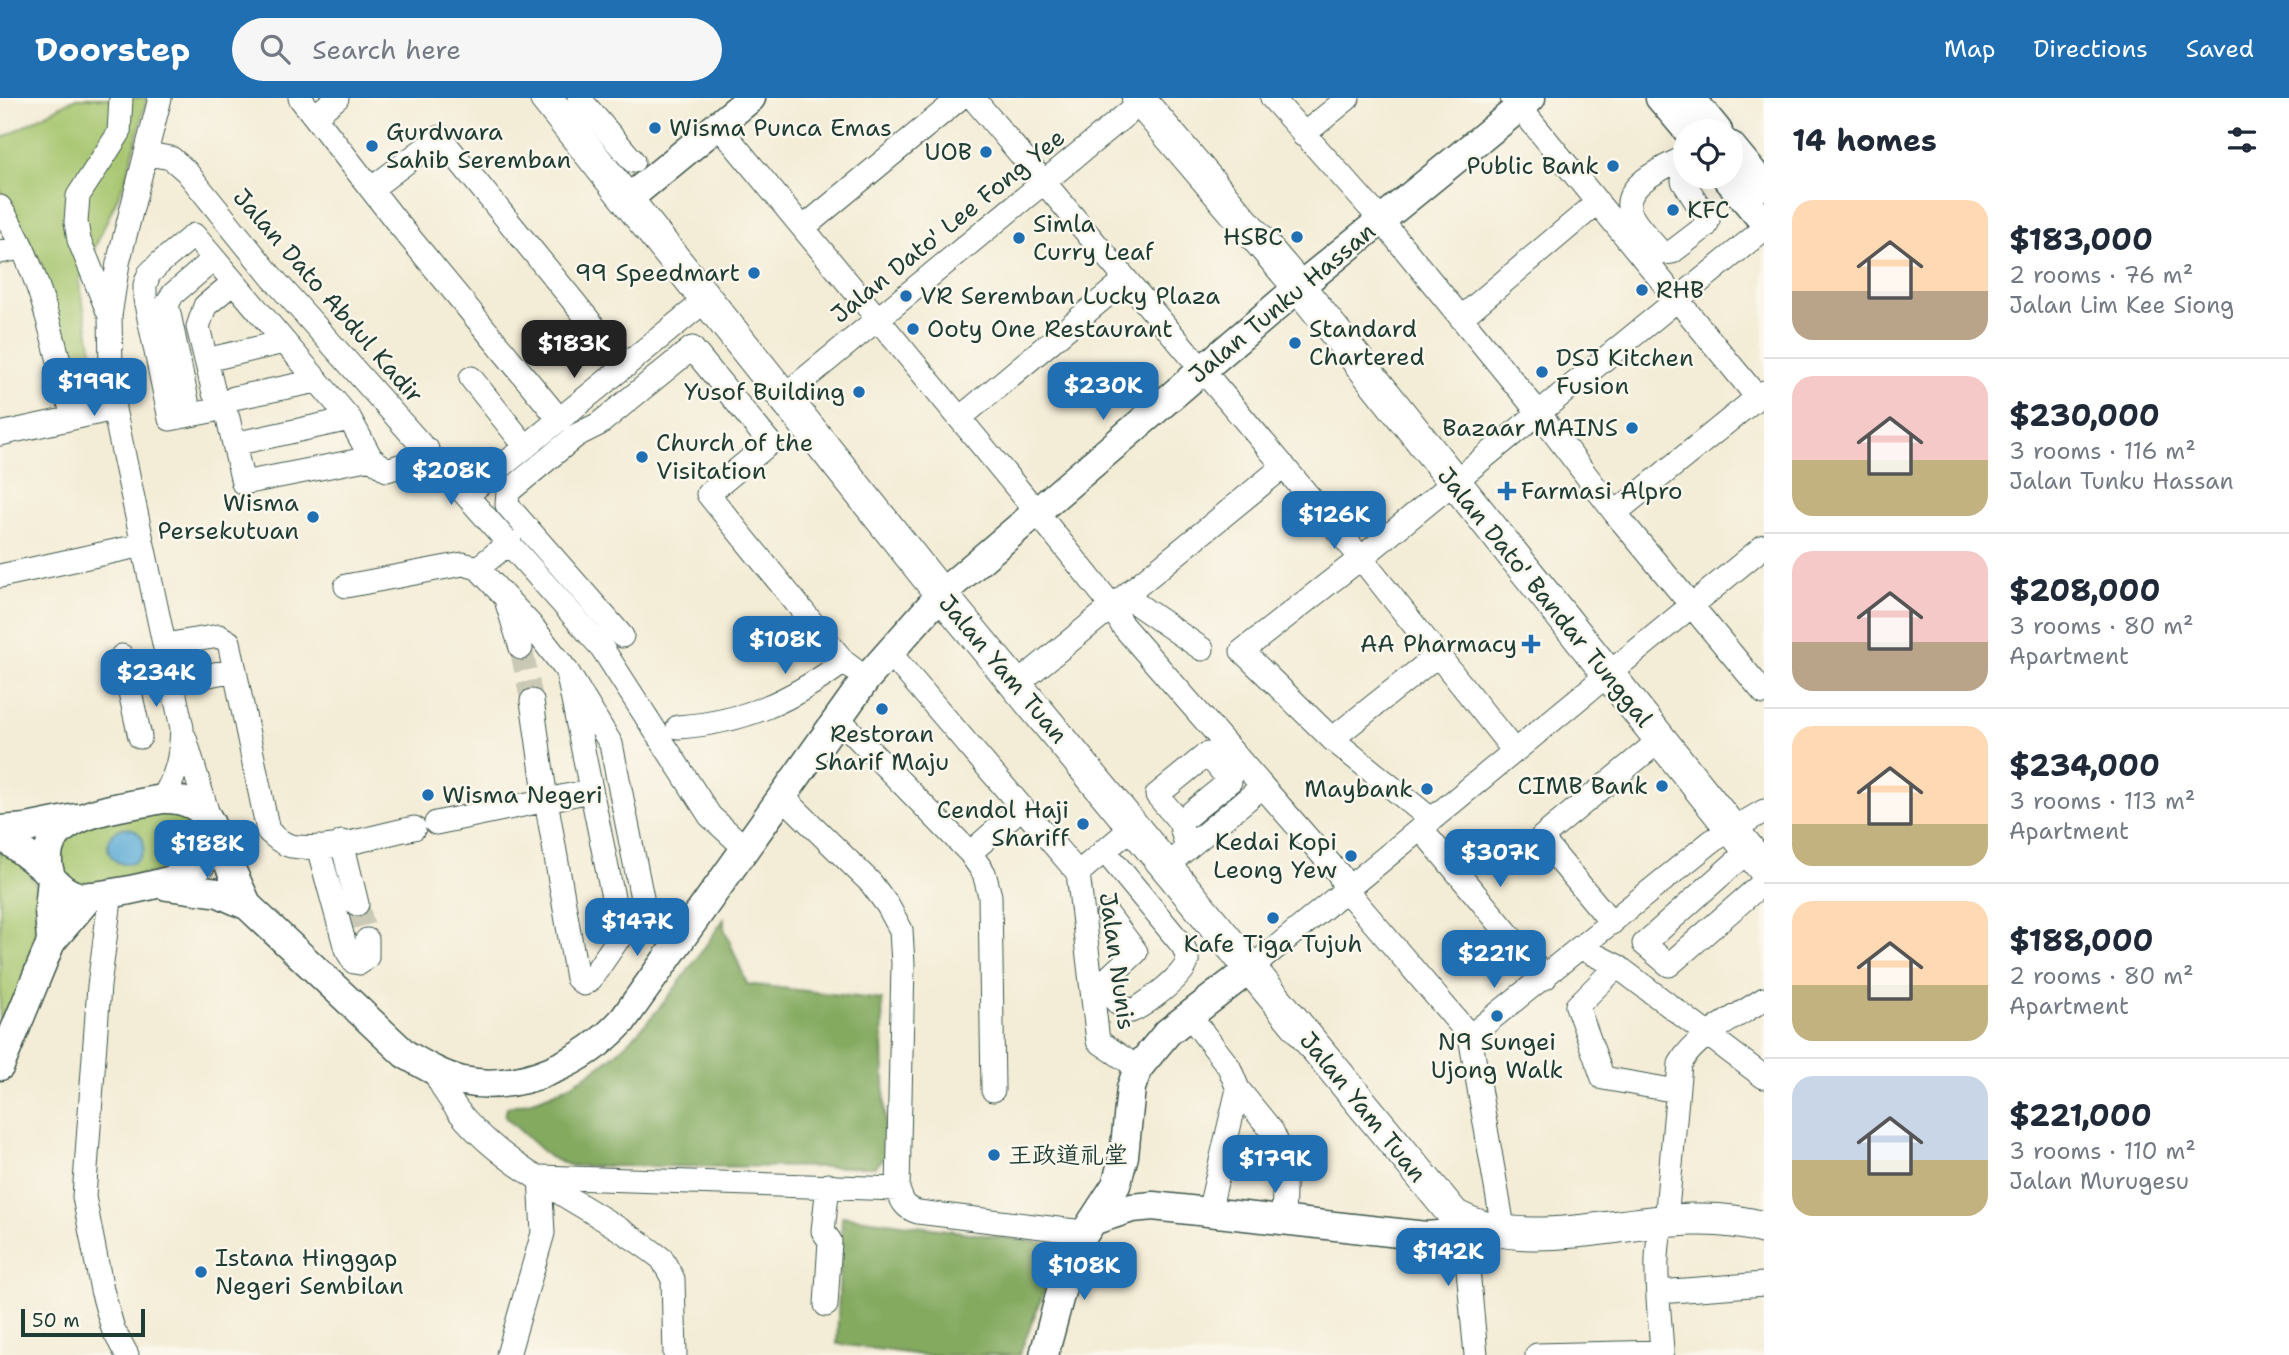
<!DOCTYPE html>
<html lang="en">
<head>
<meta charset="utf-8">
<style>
	:root { --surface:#fff; --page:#f6f6f7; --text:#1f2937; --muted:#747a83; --line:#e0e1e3; --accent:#1f6fb2 }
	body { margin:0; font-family:"Shantell Sans","LXGW WenKai TC",sans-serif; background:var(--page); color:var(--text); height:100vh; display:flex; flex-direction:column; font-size:26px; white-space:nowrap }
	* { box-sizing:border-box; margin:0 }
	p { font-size:23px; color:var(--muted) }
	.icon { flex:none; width:38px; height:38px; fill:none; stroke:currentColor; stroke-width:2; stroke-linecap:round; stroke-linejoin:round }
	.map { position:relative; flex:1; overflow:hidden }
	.side { display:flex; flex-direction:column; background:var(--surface); width:525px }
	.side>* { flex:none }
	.tools { position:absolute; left:1673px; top:21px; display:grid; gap:14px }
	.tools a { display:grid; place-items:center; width:70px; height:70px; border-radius:50%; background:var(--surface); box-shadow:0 7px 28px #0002; font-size:35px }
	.scale { position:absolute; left:21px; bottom:18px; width:124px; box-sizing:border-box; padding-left:7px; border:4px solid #1f3d34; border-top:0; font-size:19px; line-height:24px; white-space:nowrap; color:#1f3d34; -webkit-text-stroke:5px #fbf7ec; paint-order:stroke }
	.price { position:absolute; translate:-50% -60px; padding:0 16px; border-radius:14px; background:var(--accent); color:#fff; font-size:23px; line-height:46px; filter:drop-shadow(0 2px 4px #0008) }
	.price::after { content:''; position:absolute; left:50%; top:42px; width:21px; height:16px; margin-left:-10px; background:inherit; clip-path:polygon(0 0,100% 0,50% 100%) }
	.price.current { background:#222; color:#fff }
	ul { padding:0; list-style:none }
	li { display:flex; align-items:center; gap:21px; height:175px; padding:0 28px }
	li+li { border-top:2px solid var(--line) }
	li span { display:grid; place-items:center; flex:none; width:196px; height:140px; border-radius:21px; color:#555 }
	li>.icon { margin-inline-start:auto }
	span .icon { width:84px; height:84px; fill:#fffc; stroke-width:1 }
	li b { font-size:30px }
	h2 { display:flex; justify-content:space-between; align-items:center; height:84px; padding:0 28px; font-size:30px }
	header { display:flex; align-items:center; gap:42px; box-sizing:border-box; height:98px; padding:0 35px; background:var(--accent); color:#fff }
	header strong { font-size:33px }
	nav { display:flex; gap:38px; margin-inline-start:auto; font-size:24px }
	.search { width:490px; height:63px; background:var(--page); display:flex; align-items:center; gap:18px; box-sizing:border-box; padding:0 24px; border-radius:38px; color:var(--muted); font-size:26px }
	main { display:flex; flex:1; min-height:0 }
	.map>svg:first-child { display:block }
</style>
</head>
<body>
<header>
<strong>Doorstep</strong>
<div class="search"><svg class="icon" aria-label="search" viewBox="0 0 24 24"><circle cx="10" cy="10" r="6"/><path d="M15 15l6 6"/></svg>Search here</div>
<nav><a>Map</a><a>Directions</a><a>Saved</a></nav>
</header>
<main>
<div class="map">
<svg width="1764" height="1257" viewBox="0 0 1764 1257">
	<rect width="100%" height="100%" fill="#fbf7ec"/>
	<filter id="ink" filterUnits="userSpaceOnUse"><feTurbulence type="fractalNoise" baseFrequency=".0143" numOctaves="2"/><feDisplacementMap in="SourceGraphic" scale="14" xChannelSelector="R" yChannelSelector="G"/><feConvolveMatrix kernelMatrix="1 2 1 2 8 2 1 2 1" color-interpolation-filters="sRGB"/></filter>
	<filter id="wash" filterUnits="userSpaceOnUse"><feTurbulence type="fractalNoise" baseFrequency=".00686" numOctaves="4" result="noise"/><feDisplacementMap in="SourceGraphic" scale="28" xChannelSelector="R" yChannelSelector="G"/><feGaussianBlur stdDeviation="1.57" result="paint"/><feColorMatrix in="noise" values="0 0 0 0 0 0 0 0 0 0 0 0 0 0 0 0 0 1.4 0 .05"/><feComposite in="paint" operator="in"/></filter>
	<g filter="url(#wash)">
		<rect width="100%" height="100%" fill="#f3ecd6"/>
		<path fill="#a5c56d" stroke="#628150" stroke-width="2" d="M76,0H147L126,81L79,184L96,274L72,281L42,167L0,92V41Z
			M186,711L203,736L195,758L171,771L82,788L70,783L60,770L62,747L85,725Z
			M0,749L18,760L40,791L43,840L0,941Z"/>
		<path fill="#84aa60" stroke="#52744a" stroke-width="2" d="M724,821V830L747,886L882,902L886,1057L875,1069L571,1068L549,1059L505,1019L507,1009C611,991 668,902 724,821Z
			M842,1118L1051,1146L1058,1158L1019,1257H922L837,1246Z"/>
		<path fill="#5aaad5" stroke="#3c7484" stroke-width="2" d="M108 748a18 18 0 1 1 36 0a18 18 0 1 1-36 0Z"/>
	</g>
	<g filter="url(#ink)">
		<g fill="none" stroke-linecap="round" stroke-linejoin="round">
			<path stroke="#c9c9b6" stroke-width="23" stroke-dasharray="23 11" stroke-linecap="butt" d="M521,550L532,603
				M357,806L367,842"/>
			<defs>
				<path id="minor" d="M160,0L118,165L110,218L111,269L114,311L182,630C181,657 177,678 162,701
					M300,0L396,123L560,322
					M579,0L633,63
					M973,0L1361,460L1514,653
					M1272,0L1381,122L1538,314L1615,415L1764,595
					M1512,0L1757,299
					M315,18L337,0
					M718,27L1036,413L1112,508L1122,527L1339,776L1345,791L1470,938L1504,1135
					M1303,37L1348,0
					M147,56L171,60L186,73L271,178L602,550L710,718L745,750
					M1685,59C1667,68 1621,87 1630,114C1635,128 1652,143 1661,155L1672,154L1706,128L1708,122L1683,83L1685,71
					M371,91L440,39L626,268
					M0,109C41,171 55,250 73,320
					M803,130L960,0
					M0,154L21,150
					M234,184L205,208L198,229L214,295L228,320L243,385L371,360
					M109,216L79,142L76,124L78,98L119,35L121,0
					M1461,220L1598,104
					M206,262L284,244
					M471,280L526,349
					M317,283L234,300L211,313L170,321L145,201V187L149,176L160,165L194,137L350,321L371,360L387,372L406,366L427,351
					M784,298L1146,0
					M190,317L167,206L173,196L214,161
					M960,320L1125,182
					M0,336L114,311
					M234,346L350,321
					M468,396L707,201
					M1615,415L1764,294
					M478,470L510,444
					M0,478L143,447
					M346,488L463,466L478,470L532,528L567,573L621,839
					M1125,498L1202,551
					M507,505L521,550
					M622,538L507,407L508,394L577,337L599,326L692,250L770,345L708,396L844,564
					M165,547L219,538L229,544L268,733C275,739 282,746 291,748C330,755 376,737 414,730
					M889,554L1078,775
					M122,558L140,639
					M173,584L235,572
					M1016,587L1284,368
					M532,603L546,702L577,880L584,886L590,882L643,805L611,646L567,573
					M838,620L970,755L1022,709
					M678,629C746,624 790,603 844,564L856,573
					M185,640L210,723
					M1332,641L1439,556
					M782,698L871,785L888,808L901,832L903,866L898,1091C902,1104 905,1110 918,1114L1083,1134
					M1432,722L1332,641L1242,553L1361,460L1764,131
					M1180,724L1230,683L1207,656L1157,697L1180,724L1187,751
					M436,725L590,693
					M1134,728L1078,775L1098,943L1138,970
					M1421,731L1545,880
					M342,744L357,806
					M318,749L346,851L354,864L360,865L367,859V842
					M1104,752L1183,848C1185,853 1188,858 1187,864C1184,878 1144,908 1131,913C1119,909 1107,896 1105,883L1136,854L1108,817
					M1749,752L1644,846L1669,867L1764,784
					M970,755L984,775L990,798L993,992
					M1178,758L1262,689
					M111,794L99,888L84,1099L102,1192L113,1231L127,1257
					M1612,825L1541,740L1660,642
					M1581,850L1617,868L1764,979
					M1617,868L1577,908L1603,980L1677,993
					M1251,870L1764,448
					M1190,918L1229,969L1238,991L1209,1114
					M1470,938L1712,743L1764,713
					M435,974C472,1063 590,1103 662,1161L673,1181L675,1257
					M1238,991L1272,1033L1285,1062L1283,1123
					M540,1079L898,1091
					M1474,1128L1467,1161L1476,1257
					M1659,1194L1764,1186
					M826,1207L830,1143L823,1133L828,1087
					M508,1257L543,1135L540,1079
					M1537,1257L1662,1254C1660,1213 1649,1148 1667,1112L1680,966C1696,937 1737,919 1764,901"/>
				<path id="major" d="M1660,0L1688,33
					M1691,0L1718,33
					M1731,48L1764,88
					M1726,79L1764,124
					M628,101L751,0
					M162,701C209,699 232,740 194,773C181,783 95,801 79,798C67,796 60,789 52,781C27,715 121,710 162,701Z
					M0,732L27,730L76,720
					M214,734L248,808L405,956C424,967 442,978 463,983C521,995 586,963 623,922L866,581L941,496L1299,189L1531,0
					M0,736L50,775
					M167,788L219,795L248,808
					M51,844L49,811L52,781
					M0,968L51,844L90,798
					M1095,1122L1132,1110L1153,1108L1426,1138L1450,1136L1474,1128
					M1044,1257L1071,1156L1116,1087L1124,1058L1131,990L1138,970L1168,934L1251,870"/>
				<path id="highway" d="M546,0L941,496L1454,1117C1542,1166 1665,1099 1764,1130
					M1138,0L1299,189L1764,771"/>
			</defs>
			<use href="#minor" stroke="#3f574c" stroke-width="25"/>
			<use href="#major" stroke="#3f574c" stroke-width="31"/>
			<use href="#highway" stroke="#3f574c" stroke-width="34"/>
			<use href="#minor" stroke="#fff" stroke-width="23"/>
			<use href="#major" stroke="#fff" stroke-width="28"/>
			<use href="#highway" stroke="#fff" stroke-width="32"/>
		</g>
	</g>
	<g fill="#1f6fb2" stroke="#fbf7ec" stroke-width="2.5">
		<circle cx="655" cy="30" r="7"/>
		<circle cx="372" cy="48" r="7"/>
		<circle cx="986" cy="54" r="7"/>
		<circle cx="1613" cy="68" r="7"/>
		<circle cx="1673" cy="112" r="7"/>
		<circle cx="1297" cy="139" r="7"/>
		<circle cx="1019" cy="140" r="7"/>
		<circle cx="754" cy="175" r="7"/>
		<circle cx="1642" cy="192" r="7"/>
		<circle cx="906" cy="198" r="7"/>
		<circle cx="913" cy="231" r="7"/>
		<circle cx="1295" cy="245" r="7"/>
		<circle cx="1542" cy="274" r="7"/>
		<circle cx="859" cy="294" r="7"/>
		<circle cx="1632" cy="330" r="7"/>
		<circle cx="642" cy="359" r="7"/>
		<path d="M1503.5 382.5h7v7h7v7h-7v7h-7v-7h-7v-7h7z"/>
		<circle cx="313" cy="419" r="7"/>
		<path d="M1527.5 535.5h7v7h7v7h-7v7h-7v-7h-7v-7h7z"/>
		<circle cx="882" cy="611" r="7"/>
		<circle cx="1662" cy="688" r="7"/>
		<circle cx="1427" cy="691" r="7"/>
		<circle cx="428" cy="697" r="7"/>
		<circle cx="1083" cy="726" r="7"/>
		<circle cx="1351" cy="758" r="7"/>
		<circle cx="1273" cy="820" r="7"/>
		<circle cx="1497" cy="918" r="7"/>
		<circle cx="994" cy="1057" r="7"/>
		<circle cx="201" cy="1174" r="7"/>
	</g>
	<g text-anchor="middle" stroke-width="5" stroke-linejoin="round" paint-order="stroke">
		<g font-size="24" fill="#1f3d34" stroke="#fbf7ec" text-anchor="start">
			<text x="669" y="38">Wisma Punca Emas</text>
			<text x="386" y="42">Gurdwara<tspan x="386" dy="28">Sahib Seremban</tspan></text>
			<text x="972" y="62" text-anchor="end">UOB</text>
			<text x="1599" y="76" text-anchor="end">Public Bank</text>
			<text x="1687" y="120">KFC</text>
			<text x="1033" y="134">Simla<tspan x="1033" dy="28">Curry Leaf</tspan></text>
			<text x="1283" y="147" text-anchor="end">HSBC</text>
			<text x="740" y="183" text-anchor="end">99 Speedmart</text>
			<text x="1656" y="200">RHB</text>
			<text x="920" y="206">VR Seremban Lucky Plaza</text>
			<text x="927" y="239">Ooty One Restaurant</text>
			<text x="1309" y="239">Standard<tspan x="1309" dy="28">Chartered</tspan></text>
			<text x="1556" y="268">DSJ Kitchen<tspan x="1556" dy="28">Fusion</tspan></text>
			<text x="845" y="302" text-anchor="end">Yusof Building</text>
			<text x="1618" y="338" text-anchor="end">Bazaar MAINS</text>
			<text x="656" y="353">Church of the<tspan x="656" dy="28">Visitation</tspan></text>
			<text x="1521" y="401">Farmasi Alpro</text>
			<text x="299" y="413" text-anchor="end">Wisma<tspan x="299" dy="28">Persekutuan</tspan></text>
			<text x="1517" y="554" text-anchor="end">AA Pharmacy</text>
			<text x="882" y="644" text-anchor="middle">Restoran<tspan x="882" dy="28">Sharif Maju</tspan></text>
			<text x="1648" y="696" text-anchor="end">CIMB Bank</text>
			<text x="1413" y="699" text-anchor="end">Maybank</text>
			<text x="442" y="705">Wisma Negeri</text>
			<text x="1069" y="720" text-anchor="end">Cendol Haji<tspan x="1069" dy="28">Shariff</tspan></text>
			<text x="1337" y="752" text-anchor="end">Kedai Kopi<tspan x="1337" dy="28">Leong Yew</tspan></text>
			<text x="1273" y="854" text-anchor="middle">Kafe Tiga Tujuh</text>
			<text x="1497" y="952" text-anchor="middle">N9 Sungei<tspan x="1497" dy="28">Ujong Walk</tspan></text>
			<text x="1008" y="1065">王政道礼堂</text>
			<text x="215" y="1168">Istana Hinggap<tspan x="215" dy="28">Negeri Sembilan</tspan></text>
		</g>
		<g font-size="24" fill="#1f3d34" stroke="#fbf7ec">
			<text transform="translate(948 128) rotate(-39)" y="8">Jalan Dato' Lee Fong Yee</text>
			<text transform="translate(328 198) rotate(49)" y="8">Jalan Dato Abdul Kadir</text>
			<text transform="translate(1282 205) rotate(-40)" y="8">Jalan Tunku Hassan</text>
			<text transform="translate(1545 499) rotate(51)" y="8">Jalan Dato' Bandar Tunggal</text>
			<text transform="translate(1003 571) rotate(50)" y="8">Jalan Yam Tuan</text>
			<text transform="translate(1117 863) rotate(82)" y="8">Jalan Nunis</text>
			<text transform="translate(1363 1009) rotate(51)" y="8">Jalan Yam Tuan</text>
		</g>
	</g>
</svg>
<div class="tools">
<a><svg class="icon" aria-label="locate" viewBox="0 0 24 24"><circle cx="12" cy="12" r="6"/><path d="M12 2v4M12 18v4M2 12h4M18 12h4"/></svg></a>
</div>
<div class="scale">50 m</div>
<b class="price current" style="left:574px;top:282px">$183K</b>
<b class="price" style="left:94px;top:320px">$199K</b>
<b class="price" style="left:1103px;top:324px">$230K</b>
<b class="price" style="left:451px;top:409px">$208K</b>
<b class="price" style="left:1334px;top:453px">$126K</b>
<b class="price" style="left:785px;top:578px">$108K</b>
<b class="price" style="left:156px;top:611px">$234K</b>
<b class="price" style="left:207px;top:782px">$188K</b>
<b class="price" style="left:1500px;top:791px">$307K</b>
<b class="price" style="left:637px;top:860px">$147K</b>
<b class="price" style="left:1494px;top:892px">$221K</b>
<b class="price" style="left:1275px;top:1097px">$179K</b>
<b class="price" style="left:1448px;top:1190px">$142K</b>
<b class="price" style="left:1084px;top:1204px">$108K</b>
</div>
<section class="side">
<h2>14 homes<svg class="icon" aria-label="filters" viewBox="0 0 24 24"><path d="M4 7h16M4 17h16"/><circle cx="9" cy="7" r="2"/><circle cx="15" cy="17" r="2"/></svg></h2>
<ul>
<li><span style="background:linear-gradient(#ffd9b3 65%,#b9a48a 0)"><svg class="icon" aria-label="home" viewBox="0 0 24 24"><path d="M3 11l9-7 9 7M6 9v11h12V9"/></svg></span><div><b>$183,000</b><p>2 rooms · 76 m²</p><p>Jalan Lim Kee Siong</p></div></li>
<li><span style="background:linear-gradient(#f6c9c9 60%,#c2b280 0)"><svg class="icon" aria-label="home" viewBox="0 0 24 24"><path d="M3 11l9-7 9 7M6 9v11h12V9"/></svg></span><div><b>$230,000</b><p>3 rooms · 116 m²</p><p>Jalan Tunku Hassan</p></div></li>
<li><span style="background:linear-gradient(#f6c9c9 65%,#b9a48a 0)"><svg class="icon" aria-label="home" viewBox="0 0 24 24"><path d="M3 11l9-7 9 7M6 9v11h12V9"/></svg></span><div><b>$208,000</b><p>3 rooms · 80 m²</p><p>Apartment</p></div></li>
<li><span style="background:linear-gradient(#ffd9b3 70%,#c2b280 0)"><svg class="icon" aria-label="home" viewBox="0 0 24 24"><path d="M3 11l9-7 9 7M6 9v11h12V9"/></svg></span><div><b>$234,000</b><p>3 rooms · 113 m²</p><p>Apartment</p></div></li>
<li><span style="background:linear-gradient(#ffd9b3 60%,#c2b280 0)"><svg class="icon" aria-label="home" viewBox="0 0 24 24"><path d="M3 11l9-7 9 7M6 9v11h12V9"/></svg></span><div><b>$188,000</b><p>2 rooms · 80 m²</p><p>Apartment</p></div></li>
<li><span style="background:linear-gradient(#c9d6e8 60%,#c2b280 0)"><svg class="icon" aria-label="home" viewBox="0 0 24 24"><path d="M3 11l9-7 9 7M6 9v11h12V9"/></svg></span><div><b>$221,000</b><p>3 rooms · 110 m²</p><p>Jalan Murugesu</p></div></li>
</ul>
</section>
</main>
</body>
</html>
